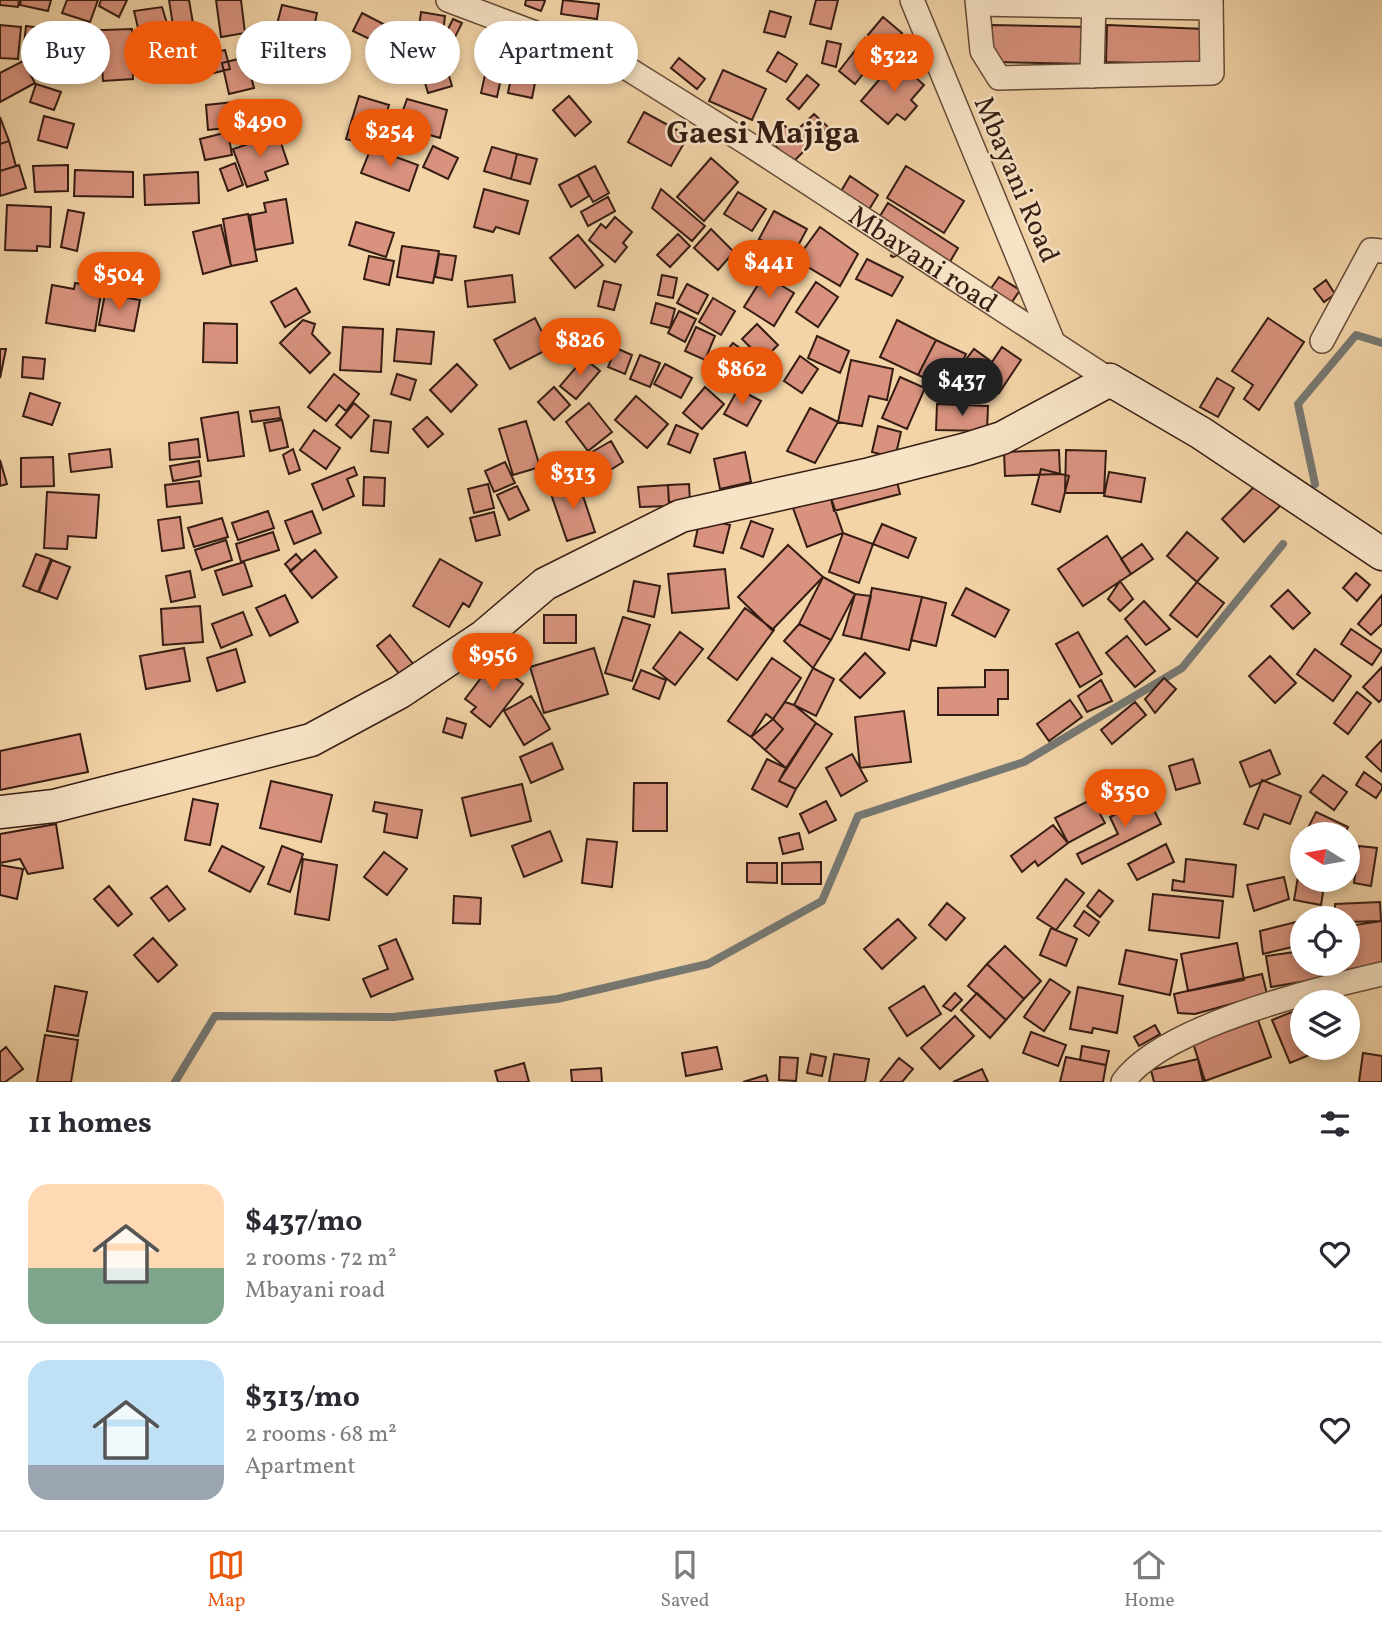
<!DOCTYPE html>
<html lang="en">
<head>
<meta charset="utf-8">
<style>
	:root { --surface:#fff; --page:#f2f2f3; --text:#2b2b33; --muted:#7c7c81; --line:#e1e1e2; --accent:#ea580c }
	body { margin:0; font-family:Vollkorn,serif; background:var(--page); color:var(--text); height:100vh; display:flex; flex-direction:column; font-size:26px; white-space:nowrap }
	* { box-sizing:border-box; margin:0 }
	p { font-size:23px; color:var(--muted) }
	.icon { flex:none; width:38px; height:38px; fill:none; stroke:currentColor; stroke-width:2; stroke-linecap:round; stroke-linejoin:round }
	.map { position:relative; height:1082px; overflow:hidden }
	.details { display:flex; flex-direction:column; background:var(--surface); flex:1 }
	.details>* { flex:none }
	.guide { position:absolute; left:21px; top:21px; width:700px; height:63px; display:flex; gap:14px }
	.needle { width:46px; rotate:281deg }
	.fabs { position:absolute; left:1290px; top:822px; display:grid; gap:14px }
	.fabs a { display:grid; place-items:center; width:70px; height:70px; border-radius:50%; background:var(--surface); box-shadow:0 4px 10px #0003; font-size:35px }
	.price { position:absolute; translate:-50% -60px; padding:0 16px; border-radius:24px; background:var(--accent); color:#fff; font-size:23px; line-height:46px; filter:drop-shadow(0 2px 4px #0008) }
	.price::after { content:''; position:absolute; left:50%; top:42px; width:21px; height:16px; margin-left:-10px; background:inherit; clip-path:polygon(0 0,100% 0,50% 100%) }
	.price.current { background:#222; color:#fff }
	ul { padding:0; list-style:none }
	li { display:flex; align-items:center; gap:21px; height:175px; padding:0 28px }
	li+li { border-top:2px solid var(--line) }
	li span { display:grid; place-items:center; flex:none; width:196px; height:140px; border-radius:21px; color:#555 }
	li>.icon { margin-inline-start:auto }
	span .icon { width:84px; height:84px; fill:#fffc; stroke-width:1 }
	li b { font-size:30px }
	h2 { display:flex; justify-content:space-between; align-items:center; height:84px; padding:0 28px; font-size:30px }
	.chip { padding:0 24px; border-radius:32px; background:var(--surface); box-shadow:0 4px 10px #0003; font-size:24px; line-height:63px }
	.chip.current { background:var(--accent); color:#fff }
	.dock { display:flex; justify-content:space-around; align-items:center; height:98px; border-top:2px solid var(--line); background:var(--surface); font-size:19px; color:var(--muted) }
	.dock a { display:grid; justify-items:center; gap:4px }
	.dock .current { color:var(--accent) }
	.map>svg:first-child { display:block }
</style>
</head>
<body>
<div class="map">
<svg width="1382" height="1082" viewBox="0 0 1382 1082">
	<rect width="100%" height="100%" fill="#f2d4a7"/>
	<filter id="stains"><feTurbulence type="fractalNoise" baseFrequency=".00286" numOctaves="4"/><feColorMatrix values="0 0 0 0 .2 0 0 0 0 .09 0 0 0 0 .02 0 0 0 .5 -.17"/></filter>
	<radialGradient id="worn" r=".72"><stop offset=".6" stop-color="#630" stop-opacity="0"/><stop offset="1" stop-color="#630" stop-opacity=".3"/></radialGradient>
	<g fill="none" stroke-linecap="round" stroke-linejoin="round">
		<path stroke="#767873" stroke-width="8" d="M1315,484L1298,404L1356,335L1382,343
			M175,1082L215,1016L393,1017L557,999L708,964L822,901L858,816L1024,762L1182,668L1283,544"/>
	</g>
	<path fill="#d8927e" stroke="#361d13" stroke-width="2" d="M0,0H19L18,7L0,5Z
		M21,0H51L48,11L20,5Z
		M67,0H98L90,22L62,13Z
		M101,0H127L119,17L99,6Z
		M169,0H189L194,29L174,32Z
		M216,0H241L245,33L221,37Z
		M526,0H543L545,1L541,11L525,5Z
		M563,0L599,4L597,19L561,14Z
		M816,0H838L831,29L810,24Z
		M282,5L317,13L312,36L276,28Z
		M162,7L173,43L143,49L134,11Z
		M770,11L791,17L785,37L764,32Z
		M421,12L445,16L443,32L419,28Z
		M362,13L393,29L384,46L353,31Z
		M883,17L902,33L886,51L868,35Z
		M453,19L462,23L455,37L446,33Z
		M0,25L21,27L18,59L0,58Z
		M992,25L1089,27L1088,64L992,62Z
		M1107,25L1204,29L1202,65L1106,62Z
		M26,26L59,30L56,56L23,53Z
		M205,27L210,46L185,51L180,33Z
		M132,29L133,79L103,81L102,63L76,64L75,31Z
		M865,38L881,51L855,84L839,71Z
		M439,41L441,61L405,66L402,45Z
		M827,41L841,44L836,67L822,63Z
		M225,50L230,69L198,77L193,58Z
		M778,52L797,64L786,82L767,71Z
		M246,57L254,88L229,94L222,63Z
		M679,58L705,79L697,89L671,68Z
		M896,60L924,85L911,100L917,106L905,120L897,114L888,124L861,101Z
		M23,61L35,83L0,102V73Z
		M487,66L503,69L497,97L481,93Z
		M447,69L452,86L428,93L423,76Z
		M723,70L766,89L752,120L709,101Z
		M807,75L819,85L799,109L787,99Z
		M511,78L535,83L532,98L508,93Z
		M36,84L61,92L54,110L30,102Z
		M359,96L389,105L376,147L346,139Z
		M569,96L591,122L575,136L553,110Z
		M407,99L447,110L440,138L423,133L418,150L392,142Z
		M234,102L236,127L208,130L206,105Z
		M234,102H261V127H236Z
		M644,112L688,136L671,166L628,142Z
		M814,114L828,127L792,163L768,138L782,123L793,134Z
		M44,116L74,124L67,148L38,140Z
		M0,117L9,141L0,144Z
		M228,132L232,155L205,160L200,139Z
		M278,134L288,164L265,172L268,180L247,187L233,149Z
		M9,141L16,166L0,171V144Z
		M433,146L458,158L448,179L423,167Z
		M492,147L517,154L511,179L484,171Z
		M371,148L418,165L409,191L361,173Z
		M517,154L537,159L530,184L511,179Z
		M711,158L738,182L704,221L677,197Z
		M235,163L243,185L228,191L220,169Z
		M19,165L26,188L0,196V171Z
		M68,165V191L35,192L33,166Z
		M595,166L609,193L593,202L578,175Z
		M906,166L964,201L944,233L887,198Z
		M75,170L133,172V197L74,196Z
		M198,172L199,203L145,205L144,175Z
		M578,175L589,196L571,207L559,185Z
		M850,176L878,195L868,211L840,193Z
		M484,189L528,201L519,234L496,227L493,232L474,227Z
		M661,189L705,226L692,241L652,208Z
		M738,192L766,209L752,231L724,214Z
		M608,197L615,211L588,226L581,212Z
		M286,199L293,243L255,250L250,215L266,212L264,203Z
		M888,203L958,248L948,265L877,221Z
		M7,205L51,207L50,247L37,246V251L5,250Z
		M68,210L84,213L77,251L61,247Z
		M774,211L807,229L792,257L759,239Z
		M248,214L257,261L231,266L223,219Z
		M615,217L632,232L623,243L627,247L615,262L589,240L601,224L606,228Z
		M356,222L394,233L386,257L349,245Z
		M221,225L231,266L203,274L193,232Z
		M820,227L858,254L840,286L796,260Z
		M711,229L734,252L718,270L694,248Z
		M678,234L690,246L670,267L657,255Z
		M578,235L603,265L575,288L550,258Z
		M402,246L439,251L433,283L397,277Z
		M439,254L456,256L452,280L435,277Z
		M369,256L394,261L389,285L364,279Z
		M867,259L903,277L892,296L856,279Z
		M512,275L515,302L468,307L465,281Z
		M662,275L677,278L673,298L658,295Z
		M764,275L794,293L774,326L744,307Z
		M999,277L1020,290L1008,308L987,294Z
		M1326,280L1335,294L1324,302L1314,289Z
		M604,281L621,285L614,310L598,306Z
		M816,282L838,297L818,327L796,312Z
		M75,283L102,287L95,331L46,323L52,285L74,289Z
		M687,284L708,295L698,314L677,303Z
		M296,288L310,312L285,327L271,302Z
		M105,294L140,300L134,331L99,325Z
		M713,298L735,311L721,335L699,322Z
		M656,303L675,309L670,328L651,323Z
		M679,311L696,319L685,342L668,333Z
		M535,318L550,348L510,369L494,340Z
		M1268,318L1304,342L1259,410L1244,399L1253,385L1232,371Z
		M303,320L315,324L312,334L330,353L310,373L280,343Z
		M897,320L936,340L918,375L880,357Z
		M204,323L237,324V363L203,362Z
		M757,324L778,345L763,360L742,339Z
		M343,327L383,329L381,372L340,370Z
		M696,327L715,336L705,360L685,351Z
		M397,329L434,332L431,364L394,361Z
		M817,336L849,351L840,373L808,358Z
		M936,340L966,354L950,389L918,375Z
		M733,343L759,362L745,380L719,361Z
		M1002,347L1021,360L999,393L961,366L974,349L992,362Z
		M616,348L632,355L625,374L608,367Z
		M0,349H6L0,378Z
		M640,355L660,363L650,387L630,379Z
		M800,356L818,369L802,393L784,381Z
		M23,357L45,359L43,379L22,377Z
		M584,358L600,371L576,399L560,386Z
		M851,360L893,369L887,400L869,396L862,426L838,422Z
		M457,364L477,385L451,412L430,390Z
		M665,364L692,378L681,398L654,384Z
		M334,374L359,394L346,411L339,405L326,421L308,407Z
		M397,374L416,380L410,400L391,394Z
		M900,377L925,388L907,429L882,418Z
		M1217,378L1234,388L1218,417L1200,407Z
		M554,387L570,405L554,420L538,402Z
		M705,387L724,404L702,429L683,413Z
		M738,389L761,401L747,426L724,414Z
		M30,393L60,403L52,425L23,416Z
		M636,396L668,424L647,448L615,420Z
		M354,403L369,416L351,438L336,425Z
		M589,403L612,432L588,451L566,422Z
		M937,404L988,406L987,431L936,430Z
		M279,407L281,418L252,422L250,411Z
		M810,408L838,422L815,463L787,451Z
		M238,412L244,456L208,461L201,418Z
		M427,417L443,434L428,447L413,429Z
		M282,420L288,447L270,451L264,423Z
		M374,420L391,422L388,453L371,451Z
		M526,421L540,467L513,475L499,429Z
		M676,425L698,434L690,453L668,444Z
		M878,426L901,432L895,458L872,452Z
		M314,430L340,448L326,469L300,450Z
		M198,439L200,457L170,460L169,443Z
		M611,441L623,462L591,482L578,460Z
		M110,449L112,467L71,472L69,454Z
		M293,449L300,470L289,474L283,455Z
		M1059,450L1060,474L1005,476L1004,452Z
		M1066,450L1106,451L1104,493H1065Z
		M745,452L751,482L720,489L714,459Z
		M53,457L54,486L21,487V458Z
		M0,460L7,484L0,486Z
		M199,461L201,476L173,481L170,466Z
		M505,462L515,483L494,492L485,471Z
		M354,467L357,475L347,479L354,496L323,510L312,484Z
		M1041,469L1069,476L1060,512L1032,504Z
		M1109,472L1145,478L1141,502L1104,496Z
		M364,477L385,478L384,506L363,505Z
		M896,478L900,494L834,511L830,495Z
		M199,481L202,503L167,507L165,485Z
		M578,481L595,532L567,541L550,491Z
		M1260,481L1283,503L1244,542L1222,519Z
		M488,484L494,508L474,513L468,489Z
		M689,484L690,501L669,502L668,485Z
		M668,485L669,506L640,507L638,487Z
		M517,486L529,510L509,520L497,495Z
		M47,492L99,495L96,538L68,536L67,549L44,548Z
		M830,495L843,533L807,547L793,508Z
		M268,511L274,528L238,540L232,523Z
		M312,511L321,533L294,544L285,521Z
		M494,512L500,535L476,541L470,518Z
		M180,517L184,548L162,551L158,520Z
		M222,518L228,537L194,547L188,528Z
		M700,518L730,525L723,553L694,546Z
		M751,521L773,529L763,557L741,548Z
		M882,524L916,538L908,558L873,544Z
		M273,532L279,550L241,562L236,544Z
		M1187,532L1218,558L1197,582L1167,556Z
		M843,533L873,544L859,583L829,572Z
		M1107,536L1131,574L1083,606L1058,569Z
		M226,540L232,560L202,570L195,550Z
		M1142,544L1153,559L1131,574L1121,559Z
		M788,545L823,577L772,630L738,597Z
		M315,550L337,577L312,598L290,571Z
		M36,554L51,559L38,592L23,586Z
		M296,554L302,561L291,571L285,564Z
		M440,559L482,583L469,607L463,603L449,627L413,606Z
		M52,560L70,567L57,599L39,592Z
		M244,562L252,586L223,595L215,571Z
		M725,569L729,608L672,613L668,574Z
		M190,571L195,597L171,602L166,576Z
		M1356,573L1370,585L1357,601L1343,588Z
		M823,577L855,594L831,640L799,624Z
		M634,581L660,586L654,617L628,611Z
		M1120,581L1133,599L1120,611L1108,599Z
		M1197,582L1224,603L1197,637L1170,615Z
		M872,588L922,597L909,650L861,639Z
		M966,588L1009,610L995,637L952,615Z
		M1288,590L1310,613L1293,629L1271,606Z
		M855,594L871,596L861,639L843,635Z
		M285,595L298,622L270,636L256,608Z
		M1382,595V624L1371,635L1358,624Z
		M922,597L946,603L936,646L911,640Z
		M1144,601L1170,629L1146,645L1125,619Z
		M200,606L203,642L163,645L161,609Z
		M745,608L774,630L737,680L708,658Z
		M243,612L252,635L221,648L212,624Z
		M544,615H576V643H544Z
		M623,617L650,625L632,681L605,673Z
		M799,624L831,640L813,668L784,641Z
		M1351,629L1382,650L1372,665L1341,644Z
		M680,632L703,649L675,685L653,668Z
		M1078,632L1102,674L1080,687L1056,644Z
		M390,635L414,665L401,676L377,646Z
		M1127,636L1155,671L1135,687L1106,653Z
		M184,648L190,681L146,689L140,656Z
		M594,648L608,694L544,713L530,667Z
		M236,649L245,682L217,691L207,658Z
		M1315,649L1351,676L1333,701L1297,674Z
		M865,653L885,673L860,698L840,680Z
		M1270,656L1296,683L1275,703L1249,676Z
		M772,658L801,678L773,719L766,714L751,737L728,721Z
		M494,661L523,684L490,727L471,712L476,707L465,699Z
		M1382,667V699L1379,702L1363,687Z
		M813,668L834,679L816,716L794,705Z
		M641,670L666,680L659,699L633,689Z
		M985,670H1008V699H998V715H938V688L985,687Z
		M1164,678L1176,689L1155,713L1145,699Z
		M1101,680L1112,701L1087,712L1078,696Z
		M1357,692L1371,703L1348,734L1334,723Z
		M531,696L550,729L524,745L504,711Z
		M1070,700L1082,717L1049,741L1037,724Z
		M785,702L794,705L816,723L786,768L765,750L783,729L773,719Z
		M1135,702L1146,715L1112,744L1101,730Z
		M904,711L911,762L860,768L855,717Z
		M447,718L466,724L462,738L443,732Z
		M773,719L783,729L765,750L751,737Z
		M816,723L832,734L796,789L779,781Z
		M80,734L88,772L0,790V751Z
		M1382,740V772L1366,757Z
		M552,743L563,769L531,783L520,757Z
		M1270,750L1280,774L1250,787L1240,762Z
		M852,754L867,781L841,796L826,768Z
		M767,759L786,768L779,781L796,789L787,807L752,789Z
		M1193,759L1200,783L1176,790L1169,766Z
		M1364,772L1382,785V789L1376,798L1356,785Z
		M1323,775L1347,792L1334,810L1310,792Z
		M1262,780L1301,796L1290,824L1264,814L1258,829L1244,824Z
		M271,781L332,795L321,842L260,828Z
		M634,783H667V831H633Z
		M522,784L531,821L471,836L462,798Z
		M1148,798L1161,824L1082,864L1077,854L1118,834L1110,817Z
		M193,799L218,804L210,845L185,840Z
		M1092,799L1105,823L1068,843L1055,818Z
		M826,801L836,820L809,833L800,814Z
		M375,802L422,810L417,838L384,832L387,814L373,811Z
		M1316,812L1348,827L1344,835L1305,834Z
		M56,824L63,868L28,874L20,859L0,863V834Z
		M1053,825L1068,843L1038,866L1035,861L1022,872L1011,856Z
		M550,831L562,861L524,877L512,846Z
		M799,833L803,849L783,854L779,838Z
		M587,839L617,842L612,887L582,883Z
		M1166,844L1174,862L1137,880L1128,864Z
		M222,846L264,867L250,892L209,871Z
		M282,846L303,854L290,892L268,884Z
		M1359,846L1377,848L1371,886L1354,883Z
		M384,852L407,869L387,895L364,877Z
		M1302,854V880H1325L1321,905L1294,900Z
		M303,859L337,865L329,920L295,914Z
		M1186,859L1236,865L1233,897L1172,890L1173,880L1184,882Z
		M821,862V884H782V863Z
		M747,863H777V883L747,882Z
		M0,865L23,869L17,899L0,895Z
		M1284,877L1289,899L1254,911L1247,885Z
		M1066,879L1084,893L1056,930L1037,918Z
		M109,886L132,914L118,926L94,899Z
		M167,886L185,909L169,921L151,898Z
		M1099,890L1113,901L1100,917L1087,906Z
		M1153,894L1223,901L1219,938L1149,930Z
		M454,896L481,898L480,924L453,923Z
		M1380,902L1381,921L1348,922V919H1335V904Z
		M947,903L965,918L946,940L929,925Z
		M1084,911L1099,922L1089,936L1074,926Z
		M898,919L916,938L882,969L864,949Z
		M1382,921V966L1337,973L1336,964H1348V926Z
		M1296,922L1301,945L1263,954L1260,931Z
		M1051,928L1077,939L1066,966L1040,955Z
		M153,938L177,965L158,982L134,955Z
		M396,939L413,979L371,997L363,979L388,969L379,946Z
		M1237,943L1244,980L1188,991L1181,954Z
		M1005,946L1041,981L1024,999L987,964Z
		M1126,950L1177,960L1170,995L1119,984Z
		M1302,951V964H1327L1329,977L1271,987L1266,956Z
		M987,964L1024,999L1006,1020L968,986Z
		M1262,974L1267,994L1195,1014L1178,1013L1174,994Z
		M1050,979L1070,992L1044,1031L1024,1017Z
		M55,986L87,992L78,1036L47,1031Z
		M924,986L941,1014L907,1036L889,1008Z
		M1078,987L1123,996L1117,1033L1093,1028L1092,1033L1070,1029Z
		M955,993L962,1000L951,1011L943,1006Z
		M977,993L1006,1020L990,1038L961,1010Z
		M1302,1008V1048H1326L1290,1063L1272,1020Z
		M955,1016L974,1036L940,1069L921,1048Z
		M1258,1020L1271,1057L1205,1081L1193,1043Z
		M1155,1025L1160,1034L1139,1046L1134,1037Z
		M1031,1032L1066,1045L1058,1066L1023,1053Z
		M45,1035L78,1040L71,1082H37Z
		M1082,1046L1109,1051L1106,1065L1080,1060Z
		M6,1047L23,1069L5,1082H0V1052Z
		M717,1047L722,1069L686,1076L682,1053Z
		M1363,1053L1382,1056V1082H1359Z
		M811,1054L826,1057L822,1076L807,1073Z
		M834,1054L869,1059L865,1082H829Z
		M780,1057L798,1058L796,1081L779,1080Z
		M1066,1057L1106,1065L1103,1082H1060Z
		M899,1058L913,1069L902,1082H880Z
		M1198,1059L1203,1082H1154L1151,1070Z
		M524,1063L529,1082H498L495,1071Z
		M601,1068L602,1082H572L571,1070Z
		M982,1069L988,1082H953Z
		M766,1075L768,1082H743Z"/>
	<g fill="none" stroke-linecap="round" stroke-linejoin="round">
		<defs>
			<g id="street">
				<path id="s1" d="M448,0L625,67L750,145L1110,380"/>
				<path d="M912,0L1053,342"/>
				<path d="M977,0L982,51L999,78L1212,73L1211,0"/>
				<path d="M978,4L1211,8"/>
				<path d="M1092,76L1094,0"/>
				<path d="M1322,341L1371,250L1382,251"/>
				<path d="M1123,1082C1162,1027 1316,989 1382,974"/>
			</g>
			<path id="secondary" d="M0,812L54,806L311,740L400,692L484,636L545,584L681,516L870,474L967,449L1002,438L1110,380L1201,433L1382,554"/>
		</defs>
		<use href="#street" stroke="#654b38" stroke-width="26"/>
		<use href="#secondary" stroke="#361d13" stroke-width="35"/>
		<use href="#street" stroke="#f7e3c6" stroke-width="23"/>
		<use href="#secondary" stroke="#f7e3c6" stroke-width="32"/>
	</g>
	<g text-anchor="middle" stroke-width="5" stroke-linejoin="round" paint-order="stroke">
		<g font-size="28" fill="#361d13" stroke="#f7e3c6">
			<text transform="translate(1018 179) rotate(67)" y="10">Mbayani Road</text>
			<text dy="10" stroke="none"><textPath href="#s1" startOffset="544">Mbayani road</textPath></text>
		</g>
		<g font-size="32" font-weight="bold" fill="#361d13" stroke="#f7e3c6">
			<text x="763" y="143">Gaesi Majiga</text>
		</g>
	</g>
	<rect width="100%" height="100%" filter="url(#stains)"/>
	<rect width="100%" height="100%" fill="url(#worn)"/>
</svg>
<div class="fabs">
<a><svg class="needle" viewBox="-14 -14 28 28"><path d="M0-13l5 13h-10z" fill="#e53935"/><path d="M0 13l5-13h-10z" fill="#7c7c81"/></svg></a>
<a><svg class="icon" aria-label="locate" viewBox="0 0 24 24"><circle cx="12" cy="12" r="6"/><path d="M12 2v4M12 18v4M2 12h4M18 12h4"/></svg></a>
<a><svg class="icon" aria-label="layers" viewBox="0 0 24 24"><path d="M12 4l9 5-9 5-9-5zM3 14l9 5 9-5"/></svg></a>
</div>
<b class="price" style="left:894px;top:94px">$322</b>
<b class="price" style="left:260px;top:159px">$490</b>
<b class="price" style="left:390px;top:169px">$254</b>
<b class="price" style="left:769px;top:300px">$441</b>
<b class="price" style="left:119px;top:312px">$504</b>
<b class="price" style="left:580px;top:378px">$826</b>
<b class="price" style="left:742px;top:407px">$862</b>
<b class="price current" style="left:962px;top:418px">$437</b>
<b class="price" style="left:573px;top:511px">$313</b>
<b class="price" style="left:493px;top:693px">$956</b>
<b class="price" style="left:1125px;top:829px">$350</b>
<div class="guide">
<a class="chip">Buy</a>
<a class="chip current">Rent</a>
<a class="chip">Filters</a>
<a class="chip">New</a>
<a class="chip">Apartment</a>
</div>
</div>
<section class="details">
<h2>11 homes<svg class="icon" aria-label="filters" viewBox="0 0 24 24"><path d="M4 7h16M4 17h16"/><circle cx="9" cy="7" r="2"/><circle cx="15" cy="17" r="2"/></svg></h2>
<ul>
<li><span style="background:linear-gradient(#ffd9b3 60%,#7fa58c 0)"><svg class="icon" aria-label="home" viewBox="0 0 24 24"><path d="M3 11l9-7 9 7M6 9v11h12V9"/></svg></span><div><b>$437/mo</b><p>2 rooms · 72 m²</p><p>Mbayani road</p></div><svg class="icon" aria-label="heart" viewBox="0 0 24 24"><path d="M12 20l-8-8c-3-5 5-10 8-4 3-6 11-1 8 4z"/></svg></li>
<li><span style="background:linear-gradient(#bfe0f5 75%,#9aa5b1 0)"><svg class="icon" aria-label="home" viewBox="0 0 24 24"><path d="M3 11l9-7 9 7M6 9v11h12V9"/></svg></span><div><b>$313/mo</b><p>2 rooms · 68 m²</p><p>Apartment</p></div><svg class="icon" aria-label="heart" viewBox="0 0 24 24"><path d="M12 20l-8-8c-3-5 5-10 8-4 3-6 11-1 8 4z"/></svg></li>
</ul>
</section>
<nav class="dock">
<a class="current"><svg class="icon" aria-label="map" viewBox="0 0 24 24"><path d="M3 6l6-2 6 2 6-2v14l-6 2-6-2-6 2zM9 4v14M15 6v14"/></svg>Map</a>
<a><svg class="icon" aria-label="saved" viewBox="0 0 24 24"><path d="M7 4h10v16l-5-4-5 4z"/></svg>Saved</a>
<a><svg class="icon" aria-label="home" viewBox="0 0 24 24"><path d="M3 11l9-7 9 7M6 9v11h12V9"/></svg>Home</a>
</nav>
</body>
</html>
